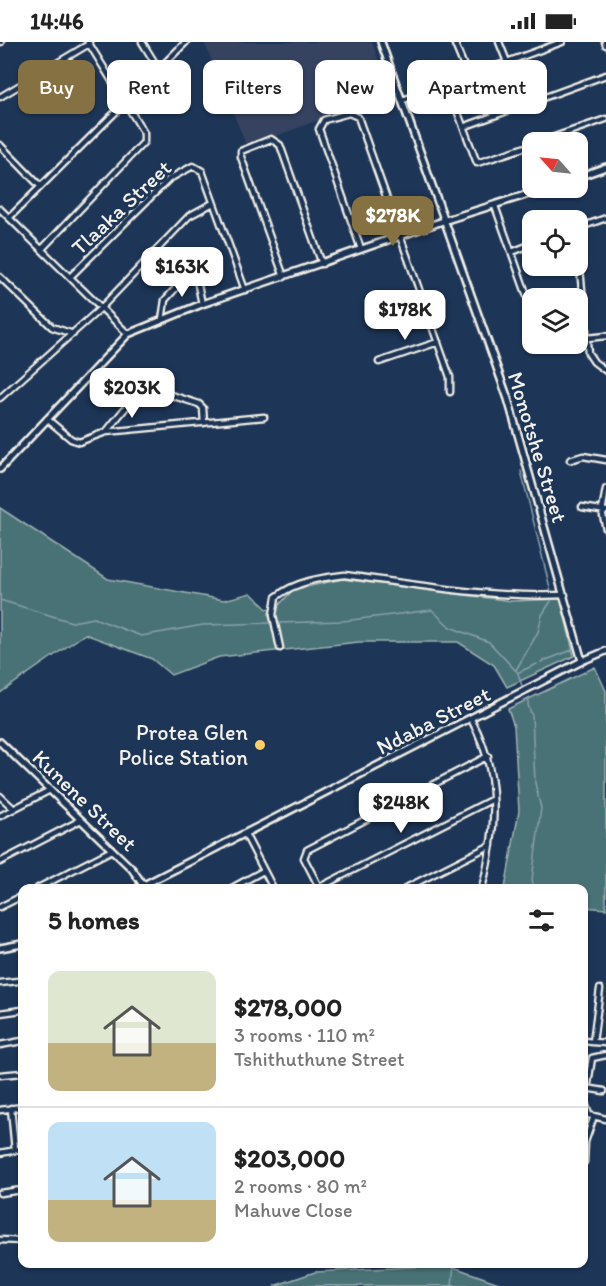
<!DOCTYPE html>
<html lang="en">
<head>
<meta charset="utf-8">
<style>
	:root { --surface:#fff; --page:#f2f2f2; --text:#222; --muted:#767676; --line:#e0e0e0; --accent:#857141 }
	body { margin:0; font-family:Itim,sans-serif; background:var(--page); color:var(--text); height:100vh; display:flex; flex-direction:column; font-size:22px; white-space:nowrap }
	* { box-sizing:border-box; margin:0 }
	p { font-size:20px; color:var(--muted) }
	.icon { flex:none; width:33px; height:33px; fill:none; stroke:currentColor; stroke-width:2; stroke-linecap:round; stroke-linejoin:round }
	.map { position:relative; flex:1; overflow:hidden }
	.panel { position:absolute; left:18px; top:842px; width:570px; height:384px; display:flex; flex-direction:column; background:var(--surface); border-radius:12px; box-shadow:0 2px 4px #0004 }
	.panel>* { flex:none }
	.banner { position:absolute; left:18px; top:18px; width:570px; height:54px; display:flex; gap:12px }
	.needle { width:39px; rotate:297deg }
	.controls { position:absolute; left:522px; top:90px; display:grid; gap:12px }
	.controls a { display:grid; place-items:center; width:66px; height:66px; border-radius:12px; background:var(--surface); box-shadow:0 2px 4px #0004; font-size:30px }
	.price { position:absolute; translate:-50% -51px; padding:0 14px; border-radius:12px; background:#fff; color:#222; font-size:20px; line-height:39px; filter:drop-shadow(0 2px 3px #0008) }
	.price::after { content:''; position:absolute; left:50%; top:36px; width:18px; height:14px; margin-left:-9px; background:inherit; clip-path:polygon(0 0,100% 0,50% 100%) }
	.price.active { background:var(--accent); color:#fff }
	ul { padding:0; list-style:none }
	li { display:flex; align-items:center; gap:18px; height:150px; padding:0 30px }
	li+li { border-top:2px solid var(--line) }
	li span { display:grid; place-items:center; flex:none; width:168px; height:120px; border-radius:12px; color:#555 }
	li>.icon { margin-inline-start:auto }
	span .icon { width:72px; height:72px; fill:#fffc; stroke-width:1 }
	li b { font-size:26px }
	h2 { display:flex; justify-content:space-between; align-items:center; height:72px; padding:0 30px; font-size:26px }
	.chip { padding:0 21px; border-radius:12px; background:var(--surface); box-shadow:0 2px 4px #0004; font-size:21px; line-height:54px }
	.chip.active { background:var(--accent); color:#fff }
	.status { display:flex; justify-content:space-between; align-items:center; height:42px; padding:0 30px; background:var(--surface); direction:ltr }
	.status svg { height:16px; fill:currentColor }
	.map>svg:first-child { display:block }
</style>
</head>
<body>
<div class="status"><b>14:46</b><svg viewBox="0 0 49 12"><path d="M0 12V9h3v3zM5 12V6h3v6zM10 12V3h3v9zM15 12V0h3v12zM26 1h20v11H26zM47 4h2v5h-2z"/></svg></div>
<div class="map">
<svg width="606" height="1244" viewBox="0 0 606 1244">
	<rect width="100%" height="100%" fill="#1d3557"/>
	<filter id="ink" filterUnits="userSpaceOnUse"><feTurbulence type="fractalNoise" baseFrequency=".0167" numOctaves="2"/><feDisplacementMap in="SourceGraphic" scale="12" xChannelSelector="R" yChannelSelector="G"/><feConvolveMatrix kernelMatrix="1 2 1 2 8 2 1 2 1" color-interpolation-filters="sRGB"/></filter>
	<g filter="url(#ink)">
		<path fill="#344360" d="M204,0H372L390,51L247,105Z"/>
		<path fill="#497277" stroke="#9eb2b0" stroke-width="1.5" d="M0,466L108,537L224,558L251,551L267,567L278,564L293,548L342,537L512,559L561,557L574,614L507,645L494,623L458,600H359L219,615L171,633L152,617L85,592L0,651Z
			M595,625L606,649V867L584,865V846H505L519,769L514,684L508,667Z
			M448,1223L507,1244H274L315,1230Z"/>
		<g fill="none" stroke-linecap="round" stroke-linejoin="round">
			<path stroke="#88a1ad" stroke-width="1.5" d="M521,429L551,550
				M0,558L72,580L94,576L141,594L203,583L273,581
				M278,581L343,579L432,568L450,585L489,600L518,631L522,644
				M541,620L572,608
				M516,628L538,590L542,573L551,559
				M519,630L537,622
				M529,656L528,663L532,674L535,741L541,766L532,838L534,846
				M452,1244L454,1221"/>
			<defs>
				<path id="minor" d="M0,0H1
					M142,0L158,26
					M454,0L468,34
					M499,0L507,20
					M605,0L606,3
					M447,42L477,121L532,103
					M0,55L89,2
					M403,58L562,0
					M463,85L606,33
					M540,100L606,77
					M0,103L40,144
					M495,164L532,268
					M0,167L128,292
					M9,176L186,0
					M578,186L606,176
					M578,206L588,311L594,320L606,329
					M42,207L144,100V91L88,0
					M361,207L319,87L324,78L349,71L358,75L450,335V350
					M512,210L532,202
					M0,235L52,285L73,292
					M70,235L169,137L193,124L202,129L245,248
					M284,235L241,115V109L271,97L280,103L322,222
					M162,278L165,258L185,236L194,235L197,238L202,262
					M578,297L606,294
					M379,320L438,300
					M0,356L101,266L189,174L213,161
					M47,377L71,397L79,400L106,390L264,375
					M106,390L143,344L199,362L203,366L204,381
					M570,418L583,414L606,418
					M606,447L602,469L606,487
					M582,465L606,469
					M280,606L273,573L276,555C296,539 321,536 345,533C418,543 490,556 565,553
					M471,677C501,731 497,788 482,846
					M0,754L14,767
					M0,774L50,748
					M245,792L273,846
					M0,820L81,778
					M319,845L304,816L307,808L488,714
					M38,846L112,808
					M232,846L263,829
					M318,846L493,757
					M406,846L491,803
					M0,865L22,854
					M0,941L18,939
					M600,947L593,1000L606,1001
					M0,971L22,968
					M584,999L593,1000
					M0,1003L22,999
					M606,1013L592,1016L585,1061L589,1073L606,1077
					M0,1033L22,1031
					M586,1046L604,1049
					M11,1066L15,1108
					M0,1068L22,1065
					M0,1111L22,1107
					M584,1120L585,1100L594,1074
					M0,1151L22,1148
					M0,1198L22,1199"/>
				<path id="tertiary" d="M381,0L508,357L582,619
					M578,135L606,125
					M0,427L128,292L202,262L446,178L548,146
					M0,700L132,827L143,843
					M138,846L582,619L606,609
					M0,906L22,902"/>
			</defs>
			<use href="#minor" stroke="#f4f1e8" stroke-width="9"/>
			<use href="#tertiary" stroke="#f4f1e8" stroke-width="10"/>
			<use href="#minor" stroke="#1d3557" stroke-width="4.5"/>
			<use href="#tertiary" stroke="#1d3557" stroke-width="5"/>
		</g>
	</g>
	<circle fill="#ffd166" stroke="#1d3557" stroke-width="2" cx="260" cy="703" r="6"/>
	<g text-anchor="middle" stroke-width="6" stroke-linejoin="round" paint-order="stroke">
		<g font-size="22" fill="#f4f1e8" stroke="#1d3557">
			<text transform="translate(121 165) rotate(-43)" y="8">Tlaaka Street</text>
			<text transform="translate(538 405) rotate(73)" y="8">Monotshe Street</text>
			<text transform="translate(433 678) rotate(-27)" y="8">Ndaba Street</text>
			<text transform="translate(85 758) rotate(44)" y="8">Kunene Street</text>
		</g>
		<g font-size="22" fill="#f4f1e8" stroke="#1d3557" text-anchor="end">
			<text x="248" y="698">Protea Glen<tspan x="248" dy="25">Police Station</tspan></text>
		</g>
	</g>
</svg>
<div class="controls">
<a><svg class="needle" viewBox="-14 -14 28 28"><path d="M0-13l5 13h-10z" fill="#e53935"/><path d="M0 13l5-13h-10z" fill="#767676"/></svg></a>
<a><svg class="icon" aria-label="locate" viewBox="0 0 24 24"><circle cx="12" cy="12" r="6"/><path d="M12 2v4M12 18v4M2 12h4M18 12h4"/></svg></a>
<a><svg class="icon" aria-label="layers" viewBox="0 0 24 24"><path d="M12 4l9 5-9 5-9-5zM3 14l9 5 9-5"/></svg></a>
</div>
<b class="price active" style="left:393px;top:205px">$278K</b>
<b class="price" style="left:182px;top:256px">$163K</b>
<b class="price" style="left:405px;top:299px">$178K</b>
<b class="price" style="left:132px;top:377px">$203K</b>
<b class="price" style="left:401px;top:792px">$248K</b>
<div class="banner">
<a class="chip active">Buy</a>
<a class="chip">Rent</a>
<a class="chip">Filters</a>
<a class="chip">New</a>
<a class="chip">Apartment</a>
</div>
<section class="panel">
<h2>5 homes<svg class="icon" aria-label="filters" viewBox="0 0 24 24"><path d="M4 7h16M4 17h16"/><circle cx="9" cy="7" r="2"/><circle cx="15" cy="17" r="2"/></svg></h2>
<ul>
<li><span style="background:linear-gradient(#dfe7d0 60%,#c2b280 0)"><svg class="icon" aria-label="home" viewBox="0 0 24 24"><path d="M3 11l9-7 9 7M6 9v11h12V9"/></svg></span><div><b>$278,000</b><p>3 rooms · 110 m²</p><p>Tshithuthune Street</p></div></li>
<li><span style="background:linear-gradient(#bfe0f5 65%,#c2b280 0)"><svg class="icon" aria-label="home" viewBox="0 0 24 24"><path d="M3 11l9-7 9 7M6 9v11h12V9"/></svg></span><div><b>$203,000</b><p>2 rooms · 80 m²</p><p>Mahuve Close</p></div></li>
</ul>
</section>
</div>
</body>
</html>
